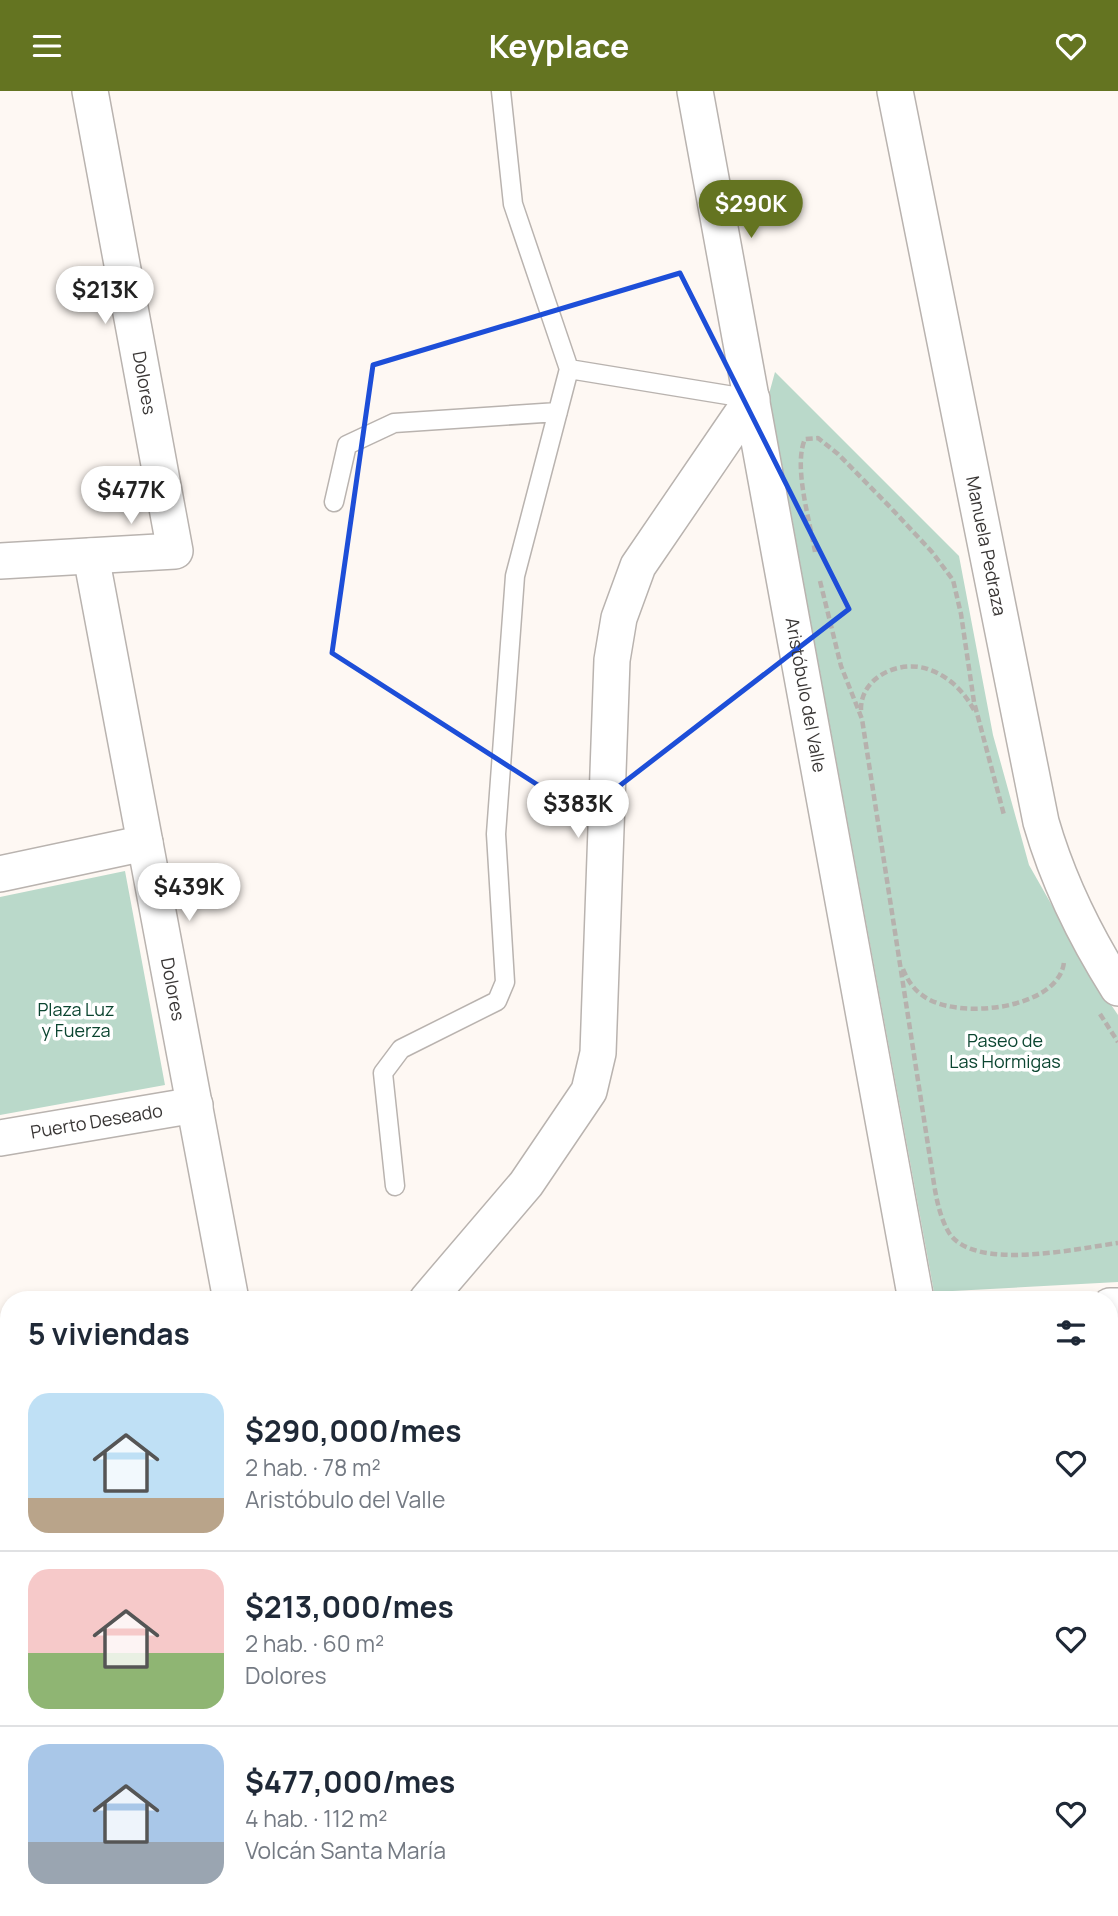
<!DOCTYPE html>
<html lang="es">
<head>
<meta charset="utf-8">
<style>
	:root { --surface:#fff; --page:#f2f2f3; --text:#1f2937; --muted:#747a83; --line:#e0e1e3; --accent:#647421 }
	body { margin:0; font-family:Manrope,sans-serif; background:var(--page); color:var(--text); height:100vh; display:flex; flex-direction:column; font-size:26px; white-space:nowrap }
	* { box-sizing:border-box; margin:0 }
	p { font-size:23px; color:var(--muted) }
	.icon { flex:none; width:38px; height:38px; fill:none; stroke:currentColor; stroke-width:2; stroke-linecap:round; stroke-linejoin:round }
	.map { position:relative; flex:1; overflow:hidden }
	.side { position:absolute; left:0px; top:1200px; width:1118px; height:625px; display:flex; flex-direction:column; background:var(--surface); border-radius:28px 28px 0 0; box-shadow:0 4px 10px #0003 }
	.side>* { flex:none }
	.price { position:absolute; translate:-50% -60px; padding:0 16px; border-radius:24px; background:#fff; color:#222; font-size:23px; line-height:46px; filter:drop-shadow(0 2px 4px #0008) }
	.price::after { content:''; position:absolute; left:50%; top:42px; width:21px; height:16px; margin-left:-10px; background:inherit; clip-path:polygon(0 0,100% 0,50% 100%) }
	.price.active { background:var(--accent); color:#fff }
	ul { padding:0; list-style:none }
	li { display:flex; align-items:center; gap:21px; height:175px; padding:0 28px }
	li+li { border-top:2px solid var(--line) }
	li span { display:grid; place-items:center; flex:none; width:196px; height:140px; border-radius:21px; color:#555 }
	li>.icon { margin-inline-start:auto }
	span .icon { width:84px; height:84px; fill:#fffc; stroke-width:1 }
	li b { font-size:30px }
	h2 { display:flex; justify-content:space-between; align-items:center; height:84px; padding:0 28px; font-size:30px }
	header { display:flex; justify-content:space-between; align-items:center; height:91px; padding:0 28px; background:var(--accent); color:#fff; font-size:32px; font-weight:700 }
	.map>svg:first-child { display:block }
</style>
</head>
<body>
<header><svg class="icon" aria-label="menu" viewBox="0 0 24 24"><path d="M4 6h16M4 12h16M4 18h16"/></svg>Keyplace<svg class="icon" aria-label="heart" viewBox="0 0 24 24"><path d="M12 20l-8-8c-3-5 5-10 8-4 3-6 11-1 8 4z"/></svg></header>
<div class="map">
<svg width="1118" height="1825" viewBox="0 0 1118 1825">
	<rect width="100%" height="100%" fill="#fef8f3"/>
	<path fill="#bad9ca" d="M775,281L959,465L993,644L1029,774L1095,890L1118,924V1191L934,1201L769,303Z
		M125,780L165,994L0,1024V806Z
		M822,1817H991L993,1825H828Z"/>
	<g fill="none" stroke-linecap="round" stroke-linejoin="round">
		<defs>
			<path id="lane" d="M569,278L752,308
				M334,411L347,354L394,332L558,321
				M395,1095L383,982L401,958L497,910L505,891L496,743L515,485L569,278L513,113L501,0"/>
			<g id="street">
				<path id="s1" d="M695,0L916,1209"/>
				<path id="s2" d="M895,0L1041,731C1058,790 1085,845 1118,897"/>
				<path id="s3" d="M91,465L231,1209"/>
				<path d="M0,470L175,460L90,0"/>
				<path d="M0,783L145,752"/>
				<path id="s4" d="M0,1047L195,1014"/>
				<path d="M427,1209L526,1093L589,1000L598,962L612,569L619,527L638,475L752,308"/>
				<path d="M1110,1215H1118"/>
				<path d="M0,1296L9,1295"/>
				<path d="M0,1661L9,1660"/>
				<path d="M63,1816L65,1825"/>
				<path d="M767,1816L772,1825"/>
				<path d="M1029,1816L1030,1825"/>
			</g>
			<path id="secondary" d="M0,1770L9,1773
				M171,1816L203,1825"/>
			<path id="highway" d="M1110,1344L1118,1343
				M0,1427L9,1426
				M1110,1447H1118
				M0,1531L9,1530"/>
		</defs>
		<use href="#lane" stroke="#b9b3af" stroke-width="21"/>
		<use href="#street" stroke="#b9b3af" stroke-width="38"/>
		<use href="#secondary" stroke="#b9b3af" stroke-width="42"/>
		<use href="#highway" stroke="#b9b3af" stroke-width="42"/>
		<path stroke="#b6b1ad" stroke-width="4.5" stroke-dasharray="7 3.5" stroke-linecap="butt" d="M815,461C810,430 793,375 805,348L818,347L838,363L891,417L932,461L953,489L961,523L974,611L1004,724
			M820,490L841,575L862,628L930,1067C934,1090 936,1119 948,1140C971,1182 1079,1157 1118,1152
			M861,619C860,586 901,567 930,579C950,586 964,601 974,619
			M903,878C907,888 913,898 922,904C954,930 1059,919 1064,871
			M1100,923L1118,951"/>
		<use href="#lane" stroke="#fff" stroke-width="18"/>
		<use href="#street" stroke="#fff" stroke-width="35"/>
		<use href="#secondary" stroke="#fff" stroke-width="38"/>
		<use href="#highway" stroke="#fff" stroke-width="38"/>
	</g>
	<path fill="none" stroke="#1d4ed8" stroke-width="5" stroke-linejoin="round" d="M680,182L849,518L583,723L332,562L373,274Z"/>
	<g text-anchor="middle" stroke-width="7" stroke-linejoin="round" paint-order="stroke">
		<g font-size="18" fill="#393635" stroke="#fff">
			<text transform="translate(144 292) rotate(80)" y="6">Dolores</text>
			<text dy="6" stroke="none"><textPath href="#s2" startOffset="464">Manuela Pedraza</textPath></text>
			<text dy="6" stroke="none"><textPath href="#s1" startOffset="614">Aristóbulo del Valle</textPath></text>
			<text dy="6" stroke="none"><textPath href="#s3" startOffset="441">Dolores</textPath></text>
			<text dy="6" stroke="none"><textPath href="#s4" startOffset="98">Puerto Deseado</textPath></text>
		</g>
		<g font-size="18" fill="#0b4530" stroke="#fff">
			<text x="76" y="925">Plaza Luz<tspan x="76" dy="21">y Fuerza</tspan></text>
			<text x="1005" y="956">Paseo de<tspan x="1005" dy="21">Las Hormigas</tspan></text>
		</g>
	</g>
</svg>
<b class="price active" style="left:751px;top:149px">$290K</b>
<b class="price" style="left:105px;top:235px">$213K</b>
<b class="price" style="left:131px;top:435px">$477K</b>
<b class="price" style="left:578px;top:749px">$383K</b>
<b class="price" style="left:189px;top:832px">$439K</b>
<section class="side">
<h2>5 viviendas<svg class="icon" aria-label="filters" viewBox="0 0 24 24"><path d="M4 7h16M4 17h16"/><circle cx="9" cy="7" r="2"/><circle cx="15" cy="17" r="2"/></svg></h2>
<ul>
<li><span style="background:linear-gradient(#bfe0f5 75%,#b9a48a 0)"><svg class="icon" aria-label="home" viewBox="0 0 24 24"><path d="M3 11l9-7 9 7M6 9v11h12V9"/></svg></span><div><b>$290,000/mes</b><p>2 hab. · 78 m²</p><p>Aristóbulo del Valle</p></div><svg class="icon" aria-label="heart" viewBox="0 0 24 24"><path d="M12 20l-8-8c-3-5 5-10 8-4 3-6 11-1 8 4z"/></svg></li>
<li><span style="background:linear-gradient(#f6c9c9 60%,#8fb573 0)"><svg class="icon" aria-label="home" viewBox="0 0 24 24"><path d="M3 11l9-7 9 7M6 9v11h12V9"/></svg></span><div><b>$213,000/mes</b><p>2 hab. · 60 m²</p><p>Dolores</p></div><svg class="icon" aria-label="heart" viewBox="0 0 24 24"><path d="M12 20l-8-8c-3-5 5-10 8-4 3-6 11-1 8 4z"/></svg></li>
<li><span style="background:linear-gradient(#a9c7e8 70%,#9aa5b1 0)"><svg class="icon" aria-label="home" viewBox="0 0 24 24"><path d="M3 11l9-7 9 7M6 9v11h12V9"/></svg></span><div><b>$477,000/mes</b><p>4 hab. · 112 m²</p><p>Volcán Santa María</p></div><svg class="icon" aria-label="heart" viewBox="0 0 24 24"><path d="M12 20l-8-8c-3-5 5-10 8-4 3-6 11-1 8 4z"/></svg></li>
</ul>
</section>
</div>
</body>
</html>
